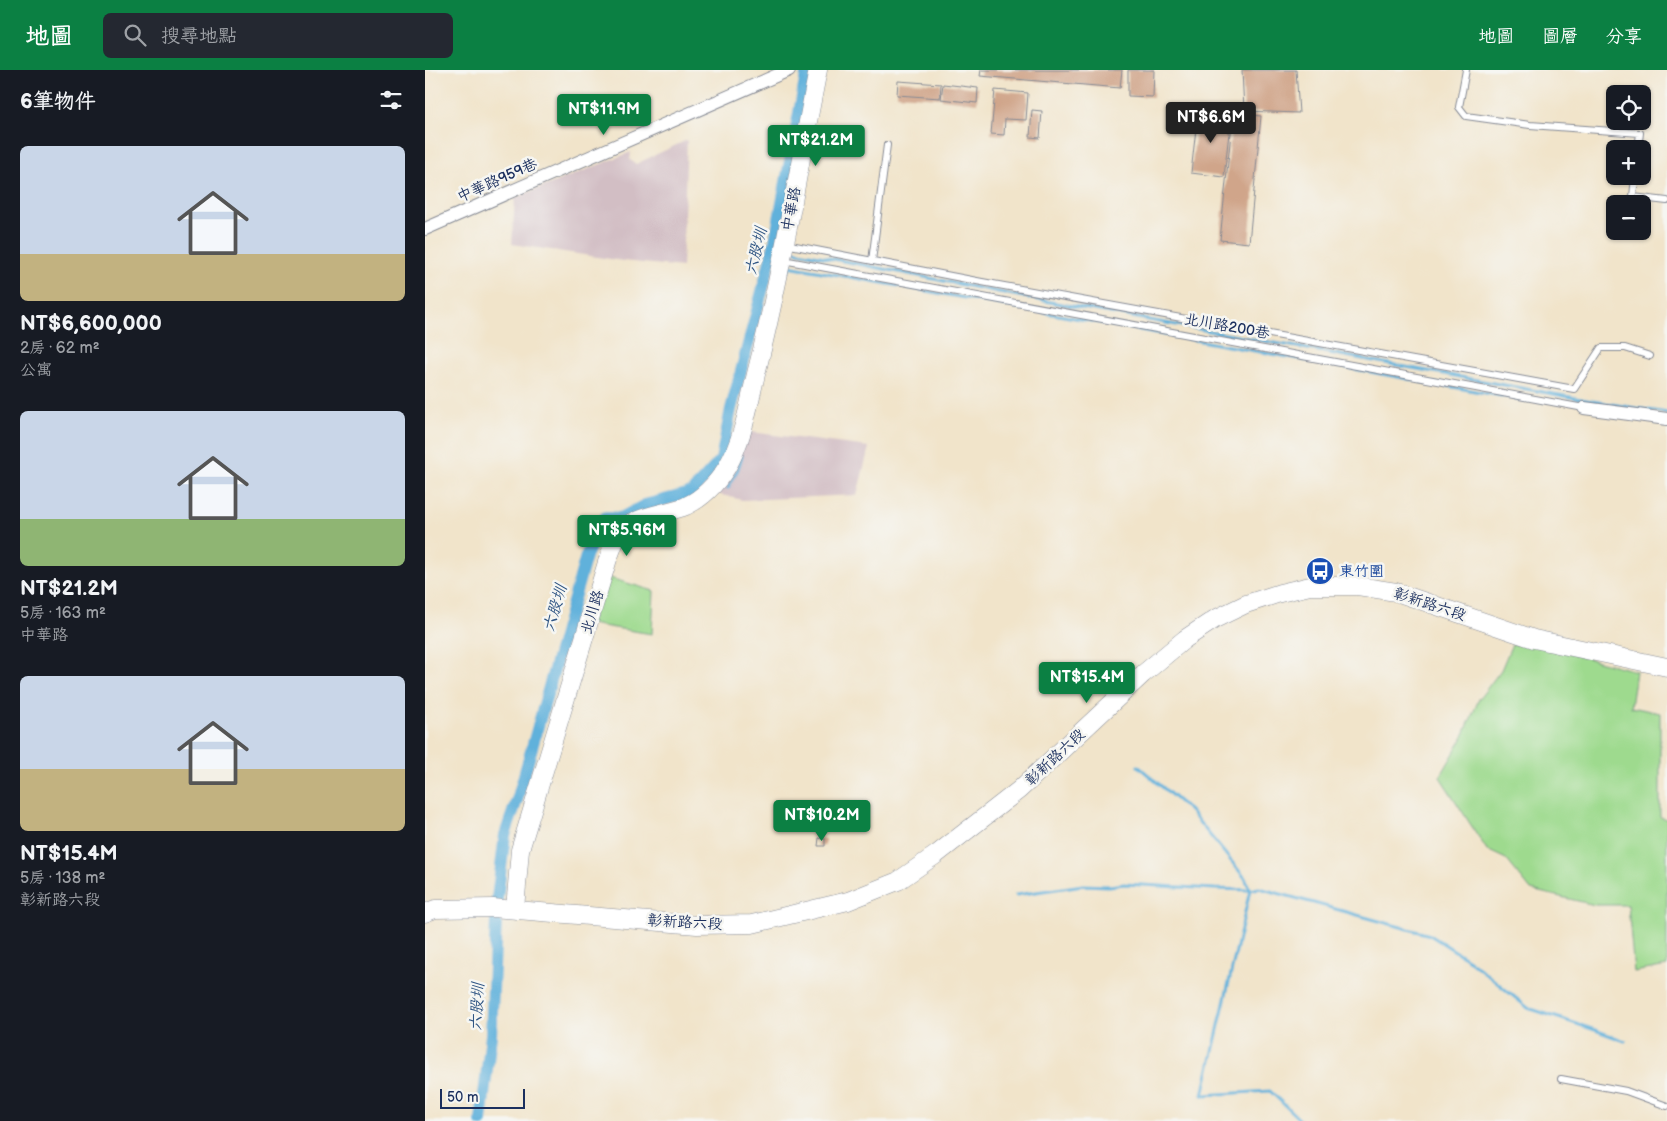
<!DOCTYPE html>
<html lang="zh-TW">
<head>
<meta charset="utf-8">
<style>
	:root { --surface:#171b24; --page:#242831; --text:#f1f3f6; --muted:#9ea1a6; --accent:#0b8043 }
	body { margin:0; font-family:"Balsamiq Sans","LXGW WenKai TC",sans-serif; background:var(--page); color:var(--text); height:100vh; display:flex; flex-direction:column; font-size:19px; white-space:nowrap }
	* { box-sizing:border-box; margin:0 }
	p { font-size:16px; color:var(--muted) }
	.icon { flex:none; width:28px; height:28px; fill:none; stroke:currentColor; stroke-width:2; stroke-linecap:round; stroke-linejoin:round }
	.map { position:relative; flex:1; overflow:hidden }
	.panel { display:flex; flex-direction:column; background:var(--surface); width:425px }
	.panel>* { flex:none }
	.buttons { position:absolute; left:1181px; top:15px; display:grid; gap:10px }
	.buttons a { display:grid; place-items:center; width:45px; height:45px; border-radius:8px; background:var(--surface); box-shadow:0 1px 4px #0004; font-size:25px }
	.scale { position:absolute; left:15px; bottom:12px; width:85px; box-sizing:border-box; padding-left:5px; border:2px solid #1b2f5e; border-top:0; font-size:14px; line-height:18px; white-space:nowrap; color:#1b2f5e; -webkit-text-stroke:4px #f6f6f2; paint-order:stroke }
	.price { position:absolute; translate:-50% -42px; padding:0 11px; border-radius:5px; background:var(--accent); color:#fff; font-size:16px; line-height:32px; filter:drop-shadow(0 1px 2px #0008) }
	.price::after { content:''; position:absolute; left:50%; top:30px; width:15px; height:11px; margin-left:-8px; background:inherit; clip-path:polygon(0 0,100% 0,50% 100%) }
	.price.active { background:#222; color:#fff }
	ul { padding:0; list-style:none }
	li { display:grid; align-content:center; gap:10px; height:265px; padding:0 20px }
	li span { display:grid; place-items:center; height:155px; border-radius:8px; color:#555 }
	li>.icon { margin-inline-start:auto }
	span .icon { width:90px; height:90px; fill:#fffc; stroke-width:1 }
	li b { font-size:21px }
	h2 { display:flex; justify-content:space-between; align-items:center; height:60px; padding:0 20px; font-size:21px }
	header { display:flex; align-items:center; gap:30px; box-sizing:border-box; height:70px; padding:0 25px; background:var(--accent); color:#fff }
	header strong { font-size:24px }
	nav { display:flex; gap:28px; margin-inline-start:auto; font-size:18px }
	.search { width:350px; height:45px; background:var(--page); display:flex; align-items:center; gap:12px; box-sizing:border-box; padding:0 18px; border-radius:8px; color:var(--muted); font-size:19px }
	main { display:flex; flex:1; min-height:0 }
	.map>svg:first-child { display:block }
</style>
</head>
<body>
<header>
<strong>地圖</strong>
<div class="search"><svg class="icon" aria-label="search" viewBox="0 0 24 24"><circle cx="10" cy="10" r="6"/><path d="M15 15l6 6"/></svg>搜尋地點</div>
<nav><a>地圖</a><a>圖層</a><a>分享</a></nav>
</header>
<main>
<section class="panel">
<h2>6筆物件<svg class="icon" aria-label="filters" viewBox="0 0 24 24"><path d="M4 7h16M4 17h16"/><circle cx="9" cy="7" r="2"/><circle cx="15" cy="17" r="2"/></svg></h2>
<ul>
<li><span style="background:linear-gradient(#c9d6e8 70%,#c2b280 0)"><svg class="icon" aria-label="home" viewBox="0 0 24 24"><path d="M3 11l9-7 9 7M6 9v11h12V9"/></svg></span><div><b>NT$6,600,000</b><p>2房 · 62 m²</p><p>公寓</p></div></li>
<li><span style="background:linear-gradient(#c9d6e8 70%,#8fb573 0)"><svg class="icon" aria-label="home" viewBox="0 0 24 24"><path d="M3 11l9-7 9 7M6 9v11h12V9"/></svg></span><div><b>NT$21.2M</b><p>5房 · 163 m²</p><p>中華路</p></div></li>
<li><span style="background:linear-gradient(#c9d6e8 60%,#c2b280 0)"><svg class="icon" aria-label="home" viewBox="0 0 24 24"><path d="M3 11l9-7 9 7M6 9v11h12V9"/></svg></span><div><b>NT$15.4M</b><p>5房 · 138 m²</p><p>彰新路六段</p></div></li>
</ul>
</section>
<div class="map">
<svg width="1242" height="1051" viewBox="0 0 1242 1051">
	<rect width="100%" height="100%" fill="#f6f6f2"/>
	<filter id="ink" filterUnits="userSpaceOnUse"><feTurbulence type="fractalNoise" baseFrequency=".02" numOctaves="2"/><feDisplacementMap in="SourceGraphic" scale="10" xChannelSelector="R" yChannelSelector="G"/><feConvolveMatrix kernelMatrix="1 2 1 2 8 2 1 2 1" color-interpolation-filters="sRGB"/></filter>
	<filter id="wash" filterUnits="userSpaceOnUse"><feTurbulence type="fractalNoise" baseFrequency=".0096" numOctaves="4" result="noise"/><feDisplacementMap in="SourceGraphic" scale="20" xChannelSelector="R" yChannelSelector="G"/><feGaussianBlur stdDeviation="1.12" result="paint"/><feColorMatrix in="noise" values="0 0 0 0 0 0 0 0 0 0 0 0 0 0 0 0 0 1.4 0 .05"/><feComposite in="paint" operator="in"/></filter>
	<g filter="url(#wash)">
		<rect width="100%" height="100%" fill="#f1e4ca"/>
		<path fill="#d2bec4" d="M262,70L257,197L198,191L87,174L90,128L206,82L205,90L211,94Z
			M318,361L444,377L432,425L317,430L293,424L311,389Z"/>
		<path fill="#9eda8e" stroke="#5c8476" d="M178,506L229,521L227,564L165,554Z
			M1087,574L1116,576L1211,601L1206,637L1235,643V747L1242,749V896L1209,902L1203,835H1170L1106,820L1081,789L1062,780L1015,707L1037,669L1054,629L1076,600Z"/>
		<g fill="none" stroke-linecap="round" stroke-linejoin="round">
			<path stroke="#61b1db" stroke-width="3" d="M364,180L609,229L1167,331L1242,343
				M363,201L364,196L1099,330
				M303,418L313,399L317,386
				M713,696L765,741L820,808L825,820L778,1025L845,1021L876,1051
				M591,825L658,815L684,816L699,814L790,819L825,820L834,818L1005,865L1044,890L1103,938L1170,960L1200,971"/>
			<path stroke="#61b1db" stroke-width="12" d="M56,1051L66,965L72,829L80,765L93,727L161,486L169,469L171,457L181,447L196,448L220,435L266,423L296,390L306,339L349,176L382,0"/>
		</g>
		<g id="blocks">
			<path fill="#d0a58a" d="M556,0H697L695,18L555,6Z
				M703,0H729L728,27L703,26Z
				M817,0H871L874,43L819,41Z
				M473,11L516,14L515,28L472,25Z
				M518,14L553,18L552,33L516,29Z
				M570,20L603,23L601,50L580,49L579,65L566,64Z
				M607,40L617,41L615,68L605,67Z
				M773,41L806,45L799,107L766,103Z
				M808,43L836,46L824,173L795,170Z
				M394,768L400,769V776H393Z"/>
		</g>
	</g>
	<g filter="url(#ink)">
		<use href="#blocks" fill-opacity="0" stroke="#868a94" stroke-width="1"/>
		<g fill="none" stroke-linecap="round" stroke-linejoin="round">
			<defs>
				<path id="lane" d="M1041,0L1034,37L1041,46L1105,55L1215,63L1213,79
					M1208,127L1242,131
					M1204,134L1208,127L1210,106
					M360,174L557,212L1149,319L1176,278H1200L1225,286
					M358,190L1159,338
					M447,191L462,75
					M1136,1009L1201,1021L1242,1036"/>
				<path id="street" d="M0,159L364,0
					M1159,338L1242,349"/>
				<path id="secondary" d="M90,839L95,780L183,489C186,482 189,472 193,465C206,445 242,444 261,436C278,428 292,413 302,397C319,368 324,332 332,300C357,201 373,100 393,0
					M0,843L10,839L68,838L272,855L327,854L423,831L473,811L512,784L594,720L718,604L760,569L790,549L821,534L855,523L885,516H933L971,522L1109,569L1242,597"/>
			</defs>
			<use href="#lane" stroke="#868a94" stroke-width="8"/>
			<use href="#street" stroke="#868a94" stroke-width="14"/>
			<use href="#secondary" stroke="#868a94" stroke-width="19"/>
			<use href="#lane" stroke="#fff" stroke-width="6"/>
			<use href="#street" stroke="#fff" stroke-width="12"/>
			<use href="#secondary" stroke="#fff" stroke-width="18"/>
		</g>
	</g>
	<defs>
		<symbol id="bus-disc" viewBox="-11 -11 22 22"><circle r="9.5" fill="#1a4fb4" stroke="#f6f6f2"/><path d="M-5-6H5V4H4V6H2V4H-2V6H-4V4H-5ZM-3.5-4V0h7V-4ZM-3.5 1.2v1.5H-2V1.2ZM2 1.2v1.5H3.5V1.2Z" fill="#fff"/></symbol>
	</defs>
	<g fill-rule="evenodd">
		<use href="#bus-disc" x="879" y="485" width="32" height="32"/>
	</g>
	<g text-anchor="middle" stroke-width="5" stroke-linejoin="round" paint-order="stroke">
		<g font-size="15" fill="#1b2f5e" stroke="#f6f6f2">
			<text transform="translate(72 110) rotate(-24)" y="5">中華路959巷</text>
			<text transform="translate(366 139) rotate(-79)" y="5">中華路</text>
			<text transform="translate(802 256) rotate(10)" y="5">北川路200巷</text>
			<text transform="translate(1005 534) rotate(18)" y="5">彰新路六段</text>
			<text transform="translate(167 542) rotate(-73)" y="5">北川路</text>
			<text transform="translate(630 687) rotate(-43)" y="5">彰新路六段</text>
			<text transform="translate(260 852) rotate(3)" y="5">彰新路六段</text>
		</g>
		<g font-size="15" fill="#164399" stroke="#f6f6f2" text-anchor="start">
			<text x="914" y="506">東竹圍</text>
		</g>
		<g font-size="16" font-style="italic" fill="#305684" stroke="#f6f6f2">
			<text transform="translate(330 181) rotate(-77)" y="6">六股圳</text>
			<text transform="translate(129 538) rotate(-74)" y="6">六股圳</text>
			<text transform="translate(51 937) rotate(-87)" y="6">六股圳</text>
		</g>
	</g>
</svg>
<div class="buttons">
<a><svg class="icon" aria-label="locate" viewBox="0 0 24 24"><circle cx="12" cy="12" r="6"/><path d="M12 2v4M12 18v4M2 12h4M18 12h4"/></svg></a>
<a>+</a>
<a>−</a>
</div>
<div class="scale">50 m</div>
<b class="price" style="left:179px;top:66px">NT$11.9M</b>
<b class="price active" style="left:786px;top:74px">NT$6.6M</b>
<b class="price" style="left:391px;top:97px">NT$21.2M</b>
<b class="price" style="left:202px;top:487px">NT$5.96M</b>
<b class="price" style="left:662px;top:634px">NT$15.4M</b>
<b class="price" style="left:397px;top:772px">NT$10.2M</b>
</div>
</main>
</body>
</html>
